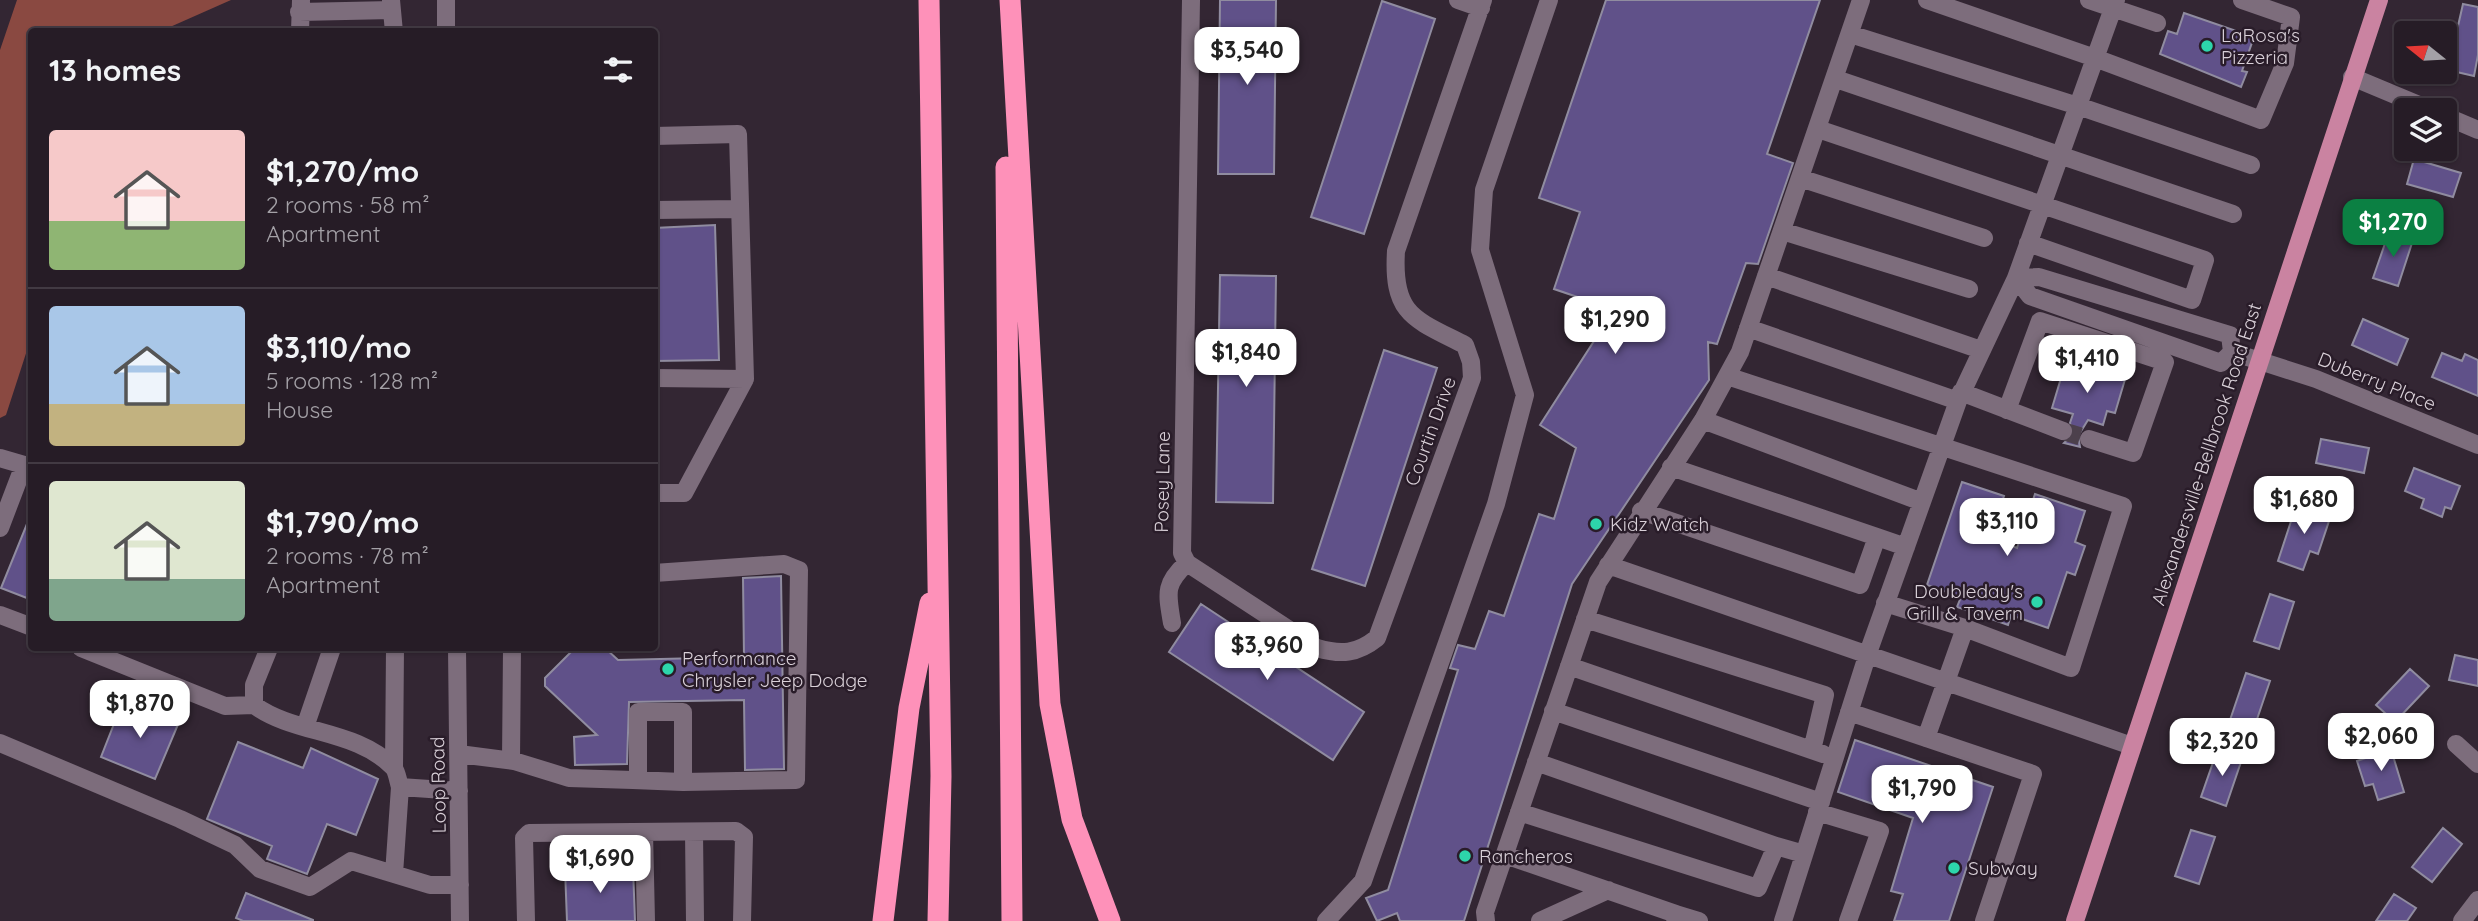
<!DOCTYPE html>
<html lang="en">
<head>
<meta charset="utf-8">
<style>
	:root { --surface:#261c26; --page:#2e252e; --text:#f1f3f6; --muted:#a4a1a7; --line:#423a43; --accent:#0b8043 }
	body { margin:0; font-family:Quicksand,sans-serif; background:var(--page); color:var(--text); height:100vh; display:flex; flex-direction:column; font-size:26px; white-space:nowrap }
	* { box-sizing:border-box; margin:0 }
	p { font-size:23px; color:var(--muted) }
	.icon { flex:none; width:38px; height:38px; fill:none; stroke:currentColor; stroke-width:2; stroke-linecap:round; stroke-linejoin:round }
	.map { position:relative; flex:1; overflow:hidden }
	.drawer { position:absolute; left:28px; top:28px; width:630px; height:623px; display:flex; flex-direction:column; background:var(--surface); border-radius:7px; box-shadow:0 2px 5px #0004,0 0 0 2px var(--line) }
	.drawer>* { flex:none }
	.needle { width:46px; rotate:288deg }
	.tools { position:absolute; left:2394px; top:21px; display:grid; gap:14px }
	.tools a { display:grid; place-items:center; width:63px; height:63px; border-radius:7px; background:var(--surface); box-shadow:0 2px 5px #0004,0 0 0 2px var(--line); font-size:35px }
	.price { position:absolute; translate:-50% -60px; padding:0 16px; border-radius:14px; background:#fff; color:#222; font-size:23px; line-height:46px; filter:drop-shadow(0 2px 4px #0008) }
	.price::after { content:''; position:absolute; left:50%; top:42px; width:21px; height:16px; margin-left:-10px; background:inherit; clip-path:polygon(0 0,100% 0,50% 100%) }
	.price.current { background:var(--accent); color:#fff }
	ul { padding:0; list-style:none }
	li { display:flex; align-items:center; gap:21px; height:175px; padding:0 21px }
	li+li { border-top:2px solid var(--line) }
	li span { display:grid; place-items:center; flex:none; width:196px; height:140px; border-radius:7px; color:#555 }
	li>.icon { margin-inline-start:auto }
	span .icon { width:84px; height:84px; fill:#fffc; stroke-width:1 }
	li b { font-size:30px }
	h2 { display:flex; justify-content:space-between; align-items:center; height:84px; padding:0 21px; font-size:30px }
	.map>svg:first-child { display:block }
</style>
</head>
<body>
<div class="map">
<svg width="2478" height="921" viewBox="0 0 2478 921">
	<rect width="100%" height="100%" fill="#332633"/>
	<path fill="#8a4941" d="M17,0H231L161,31L32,32L31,338L6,415L0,418V50Z"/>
	<path fill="#605189" stroke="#908ca0" stroke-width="2" d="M1220,0H1276L1274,174H1218Z
		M1606,0H1820L1767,154L1793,163L1758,264L1746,263L1717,344L1708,342L1709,380L1572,584L1464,921H1400L1397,913L1377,921L1366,898L1388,890L1458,670L1450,668L1458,645L1475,649L1489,611L1504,616L1539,514L1554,519L1576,448L1540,425L1603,327L1590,320L1604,306L1554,289L1580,212L1539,198Z
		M1382,1L1435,19L1364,234L1311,217Z
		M2463,4L2478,7V55L2474,76L2448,70Z
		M2184,13L2254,37L2242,71L2247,72L2241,87L2160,54L2168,31L2177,34Z
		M2414,159L2461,173L2453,197L2407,184Z
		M715,225L719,360L654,361V228Z
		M2389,232L2413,240L2398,286L2373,278Z
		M1220,275L1276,276L1273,503L1216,502Z
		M2363,319L2408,339L2397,365L2352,345Z
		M1384,350L1437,368L1365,586L1312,569Z
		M2442,353L2462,361L2465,354L2478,360V396L2432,377Z
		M2067,358L2126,376L2115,413L2107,411L2103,425L2088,420L2078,436L2080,447L2064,443L2074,434L2070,423L2073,414L2052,408Z
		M2321,439L2369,448L2364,473L2316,463Z
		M2414,468L2460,486L2451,509L2445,507L2442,517L2421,508L2424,499L2405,491Z
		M1962,482L2004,496L1990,538L2017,548L2035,494L2085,511L2075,542L2085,546L2075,575L2067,572L2048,628L2011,615L2008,625L1957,607L1961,597L1927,585Z
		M2297,503L2331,515L2318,554L2310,551L2303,570L2278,561Z
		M31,514H32V600L1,588Z
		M781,576L784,769L745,770L744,700L629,702L627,764L575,765L574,737L597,735L545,686V678L575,648H605L618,660L744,657L743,578Z
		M2270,594L2294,602L2279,649L2254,641Z
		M1201,604L1364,712L1333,760L1169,652Z
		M2455,655L2478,660V686L2449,680Z
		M2410,669L2429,686L2395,722L2376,705Z
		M2246,673L2270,681L2254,728L2230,720Z
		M123,701L179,722L155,779L101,757Z
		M1855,740L1993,787L1949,921H1894L1903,894L1891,891L1913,818L1838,792Z
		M238,742L303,768L311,748L378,779L356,835L327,824L307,874L267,859L272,846L207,819Z
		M2390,746L2404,792L2378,800L2373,784L2365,786L2357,761L2366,758L2364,753Z
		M2217,751L2242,759L2226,806L2201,797Z
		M2443,828L2462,844L2432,882L2412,867Z
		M2191,830L2215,837L2199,884L2175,876Z
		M633,868L635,921H567L565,869Z
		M246,893L313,920V921H243L236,918Z
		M2394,894L2416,908L2407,921H2376Z"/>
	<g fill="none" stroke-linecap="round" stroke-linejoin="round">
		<path stroke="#4c404c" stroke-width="18" stroke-dasharray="18 9" stroke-linecap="butt" d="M2063,431L2089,439"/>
		<path stroke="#7d6d7c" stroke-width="18" d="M391,0L394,32
			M446,0V32
			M1191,0L1182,553L1187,563L1317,648C1341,655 1357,654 1377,638L1472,378L1471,362L1465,345C1414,319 1392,315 1396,251L1483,0
			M1458,0L1481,8
			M1927,0L2095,58L2261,120L2285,63L2291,17L2242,0
			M2089,0L2157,23
			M299,12L392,10
			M300,32L301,0
			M1850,34L2078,106L2251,165
			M2352,77L2431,110
			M1836,79L2233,214
			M2445,116L2478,130
			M1818,129L2205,260L2192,300L2028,243
			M654,136L738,134L745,379L684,493H654
			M1800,178L1984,238
			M654,210L740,209
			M1782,231L1969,289
			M1766,276L1981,350
			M2016,278L2030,296L2221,363L2232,352
			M2016,278L2039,277L2230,335L2232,352
			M1748,328L1958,401
			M2232,352L2316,379L2478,445
			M1727,376L2123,506L2071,668L1965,628
			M654,378L745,379
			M1961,392L2063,431
			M2007,410L2040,321L2165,362L2133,453L2089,439
			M1703,420L1922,502
			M0,458L24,465L0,528
			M1671,467L1877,537
			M1641,511L1860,585L1877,537L1906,547
			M1608,565L2132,746
			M654,573L784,564L799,570L796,780L683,782
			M1885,603L1965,628L1926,738
			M0,615L32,627
			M1585,619L1825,695L1812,750
			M1172,623C1167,593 1164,584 1187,563
			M81,648L225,706L254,705
			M269,648L254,685V705C295,735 356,729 393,767C397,771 398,781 400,787L459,791
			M457,648L460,921
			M1569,666L1823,754
			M1553,711L1821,802
			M1849,712L2033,774L1984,921
			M305,727L332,648
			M0,743L180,819L235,845L260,869L310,887L351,861L430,885H460
			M2456,744L2478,764
			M459,754L514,761L569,778L633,780L638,774V712H683V782L633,780
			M511,760L512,648
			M1536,762L1776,846
			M394,768L395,648
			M1519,812L1758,888L1776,846L1804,854
			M1817,812L1880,831L1848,921
			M644,832L646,921
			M694,832L695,921
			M1505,855L1676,914L1675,921
			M394,874L400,787
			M1676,914L1699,921
			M526,921L524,838L529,833L736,831L744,837L742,921
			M1326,921L1363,881L1496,504L1525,395L1480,250L1484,190L1549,0
			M1486,921L1485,912L1598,582L1703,420L1740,352L1861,0
			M1540,921L1608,890
			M1783,921L1868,653L1958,401L2016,278L2116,0
			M2462,921L2478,900"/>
		<path stroke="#ca83a1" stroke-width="18" d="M2075,921L2379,0"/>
		<path stroke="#fe91b9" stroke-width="21" d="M929,0L941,776L938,921
			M1010,0L1050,704L1072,819L1110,921
			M1006,167L1012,921
			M883,921L909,708L930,603"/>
	</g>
	<g fill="#2dd5ab" stroke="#291c29" stroke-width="2.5">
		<circle cx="2207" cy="46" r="7"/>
		<circle cx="1596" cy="524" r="7"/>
		<circle cx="2037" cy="602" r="7"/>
		<circle cx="668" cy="669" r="7"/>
		<circle cx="1465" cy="856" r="7"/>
		<circle cx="1954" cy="868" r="7"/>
	</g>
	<g text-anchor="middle" stroke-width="5" stroke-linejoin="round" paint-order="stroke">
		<g font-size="19" fill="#d9d0d8" stroke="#291c29" text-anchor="start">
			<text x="2221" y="42">LaRosa's<tspan x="2221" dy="22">Pizzeria</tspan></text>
			<text x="1610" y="531">Kidz Watch</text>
			<text x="2023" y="598" text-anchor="end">Doubleday's<tspan x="2023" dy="22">Grill &amp; Tavern</tspan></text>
			<text x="682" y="665">Performance<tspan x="682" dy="22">Chrysler Jeep Dodge</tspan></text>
			<text x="1479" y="863">Rancheros</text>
			<text x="1968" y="875">Subway</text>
		</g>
		<g font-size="19" fill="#d9d0d8" stroke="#291c29">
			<text transform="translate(2377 381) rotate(22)" y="7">Duberry Place</text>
			<text transform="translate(1430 431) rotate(-70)" y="7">Courtin Drive</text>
			<text transform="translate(2206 454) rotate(-72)" y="7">Alexandersville-Bellbrook Road East</text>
			<text transform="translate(1162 482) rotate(-89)" y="7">Posey Lane</text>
			<text transform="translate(438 785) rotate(-91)" y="7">Loop Road</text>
		</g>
	</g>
</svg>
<div class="tools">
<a><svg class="needle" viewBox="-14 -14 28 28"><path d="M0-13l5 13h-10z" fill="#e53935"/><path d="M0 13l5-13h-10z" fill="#a4a1a7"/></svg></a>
<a><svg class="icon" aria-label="layers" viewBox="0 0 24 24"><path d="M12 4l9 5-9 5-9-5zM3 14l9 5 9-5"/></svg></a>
</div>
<b class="price" style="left:1247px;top:87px">$3,540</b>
<b class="price current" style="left:2393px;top:259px">$1,270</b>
<b class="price" style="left:1615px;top:356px">$1,290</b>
<b class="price" style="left:1246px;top:389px">$1,840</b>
<b class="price" style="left:2087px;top:395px">$1,410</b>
<b class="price" style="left:2304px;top:536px">$1,680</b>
<b class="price" style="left:2007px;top:558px">$3,110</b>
<b class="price" style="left:1267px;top:682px">$3,960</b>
<b class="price" style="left:140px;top:740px">$1,870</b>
<b class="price" style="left:2381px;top:773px">$2,060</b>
<b class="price" style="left:2222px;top:778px">$2,320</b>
<b class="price" style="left:1922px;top:825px">$1,790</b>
<b class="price" style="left:600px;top:895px">$1,690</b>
<section class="drawer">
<h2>13 homes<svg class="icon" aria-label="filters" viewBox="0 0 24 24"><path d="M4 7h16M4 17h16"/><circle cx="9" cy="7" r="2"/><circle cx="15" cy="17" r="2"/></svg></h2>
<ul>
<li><span style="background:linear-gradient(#f6c9c9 65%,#8fb573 0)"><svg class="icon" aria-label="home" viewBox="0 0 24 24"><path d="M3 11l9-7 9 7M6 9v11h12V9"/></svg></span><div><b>$1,270/mo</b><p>2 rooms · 58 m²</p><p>Apartment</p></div></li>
<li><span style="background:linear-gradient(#a9c7e8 70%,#c2b280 0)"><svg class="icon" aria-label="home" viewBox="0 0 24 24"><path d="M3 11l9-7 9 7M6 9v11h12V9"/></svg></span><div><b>$3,110/mo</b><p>5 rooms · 128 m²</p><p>House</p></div></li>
<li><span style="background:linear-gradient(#dfe7d0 70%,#7fa58c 0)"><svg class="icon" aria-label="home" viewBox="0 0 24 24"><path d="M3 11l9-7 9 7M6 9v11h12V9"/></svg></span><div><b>$1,790/mo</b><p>2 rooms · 78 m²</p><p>Apartment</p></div></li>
</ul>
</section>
</div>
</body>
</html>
